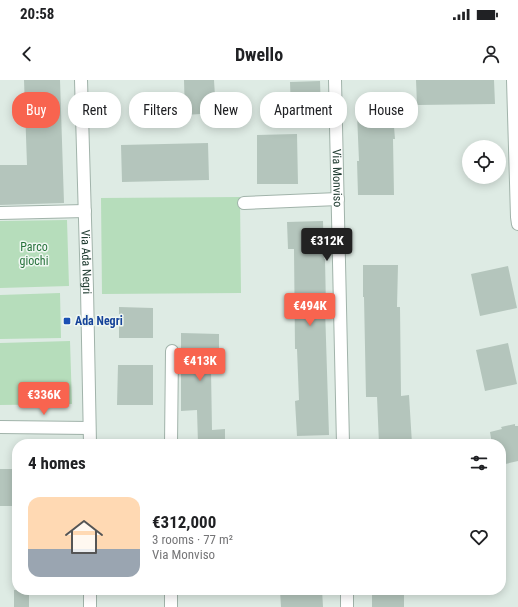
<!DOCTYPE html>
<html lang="en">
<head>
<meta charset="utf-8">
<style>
	:root { --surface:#fff; --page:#f6f6f6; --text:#202124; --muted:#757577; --accent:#f8644f }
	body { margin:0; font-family:"Roboto Condensed",sans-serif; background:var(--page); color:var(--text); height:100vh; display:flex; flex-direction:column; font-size:15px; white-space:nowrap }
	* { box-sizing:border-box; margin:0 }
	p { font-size:13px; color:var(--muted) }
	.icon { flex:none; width:22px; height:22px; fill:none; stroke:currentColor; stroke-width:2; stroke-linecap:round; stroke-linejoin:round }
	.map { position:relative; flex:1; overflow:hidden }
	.panel { position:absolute; left:12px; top:359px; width:494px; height:156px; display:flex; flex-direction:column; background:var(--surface); border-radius:16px; box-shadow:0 2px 10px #0003 }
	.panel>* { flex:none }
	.guide { position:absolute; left:12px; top:12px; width:494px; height:36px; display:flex; gap:8px }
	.fabs { position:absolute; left:462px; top:60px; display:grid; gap:8px }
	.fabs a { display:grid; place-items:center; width:44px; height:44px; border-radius:50%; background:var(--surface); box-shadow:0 2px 10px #0003; font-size:20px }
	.price { position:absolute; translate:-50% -34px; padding:0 9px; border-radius:4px; background:var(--accent); color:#fff; font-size:13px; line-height:26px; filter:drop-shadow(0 1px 2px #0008) }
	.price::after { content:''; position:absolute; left:50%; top:24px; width:12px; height:9px; margin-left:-6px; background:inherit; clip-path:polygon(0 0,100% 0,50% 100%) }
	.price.selected { background:#222; color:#fff }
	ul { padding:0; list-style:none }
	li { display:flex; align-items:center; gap:12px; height:100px; padding:0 16px }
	li span { display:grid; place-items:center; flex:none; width:112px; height:80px; border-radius:12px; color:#555 }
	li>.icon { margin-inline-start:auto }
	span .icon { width:48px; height:48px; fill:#fffc; stroke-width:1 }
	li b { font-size:17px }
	h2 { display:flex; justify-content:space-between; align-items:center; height:48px; padding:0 16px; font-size:17px }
	.pill { padding:0 14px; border-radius:16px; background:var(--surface); box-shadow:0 2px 10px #0003; font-size:14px; line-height:36px }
	.pill.selected { background:var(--accent); color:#fff }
	.status { display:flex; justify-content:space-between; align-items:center; height:28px; padding:0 20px; background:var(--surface); direction:ltr }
	.status svg { height:11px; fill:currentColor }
	header { display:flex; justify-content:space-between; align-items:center; height:52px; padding:0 16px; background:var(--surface); font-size:18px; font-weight:700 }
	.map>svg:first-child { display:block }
</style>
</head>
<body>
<div class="status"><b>20:58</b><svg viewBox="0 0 49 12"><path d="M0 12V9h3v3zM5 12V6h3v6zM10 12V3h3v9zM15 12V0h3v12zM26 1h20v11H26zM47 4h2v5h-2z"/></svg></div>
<header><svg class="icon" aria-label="back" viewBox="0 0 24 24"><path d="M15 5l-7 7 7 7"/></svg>Dwello<svg class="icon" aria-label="person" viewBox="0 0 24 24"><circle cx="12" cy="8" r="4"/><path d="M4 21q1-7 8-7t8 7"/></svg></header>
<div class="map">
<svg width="518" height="527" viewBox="0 0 518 527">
	<rect width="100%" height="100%" fill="#deebe4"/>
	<path fill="#b6ddbb" d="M240,117L241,213L102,214L101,118Z
		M67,140L69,206L0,208V141Z
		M60,213L61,258L0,259V215Z
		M70,261L72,324L0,325V263Z"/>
	<path fill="#b4c5bc" d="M24,0H60L64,123L0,125V85H27Z
		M184,0H214L216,33L185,35Z
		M416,0H494L495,24L417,25Z
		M320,1L321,31L291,32L290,2Z
		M392,22L395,59H393L394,115H358L357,81H359L357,34H366L365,24Z
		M297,54L298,104H257V55Z
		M208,63L209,100L122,102L121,65Z
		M323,141L324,179H325L326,228H325L329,355L297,356L295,321L299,320L297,269H295L294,169H288L287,142Z
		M363,185H398L397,227H400L401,316L409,315L412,364H379L377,317H366L364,217H363Z
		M508,186L517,228L480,236L471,194Z
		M119,227L153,228V258H119Z
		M181,253L219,254V291L211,290L212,350L225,349V364H198L197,330L181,331Z
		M508,263L517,304L485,311L476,270Z
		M118,285H153V325H117Z
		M515,344V346H518V381L501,385V364H492L490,352L502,349L501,347Z
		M0,389H17V426H0Z
		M14,510H29V527H14Z
		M280,510H322L323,527H281Z
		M372,510H404V527H372Z"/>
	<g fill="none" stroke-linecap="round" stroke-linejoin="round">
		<defs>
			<g id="street">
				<path id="s1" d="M81,0L87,209L90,364"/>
				<path id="s2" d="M335,0L343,364"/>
				<path d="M513,0L517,137L518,144"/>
				<path d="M244,123L338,119"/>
				<path d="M0,133L85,131"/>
				<path d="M0,347L89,348"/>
				<path d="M171,364L172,271"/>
				<path d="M347,510V527"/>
				<path d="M90,527V510"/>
				<path d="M171,527V510"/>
			</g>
		</defs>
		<use href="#street" stroke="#a1b3aa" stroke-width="14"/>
		<use href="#street" stroke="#fff" stroke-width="12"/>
	</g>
	<rect fill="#1a4fb4" stroke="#eff7f2" stroke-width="1.5" x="63" y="237" width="8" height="8" rx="2"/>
	<g text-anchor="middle" stroke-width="3" stroke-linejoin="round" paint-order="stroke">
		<g font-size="12" fill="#1f3b30" stroke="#eff7f2">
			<text dy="4" stroke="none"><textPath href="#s2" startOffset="98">Via Monviso</textPath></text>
			<text dy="4" stroke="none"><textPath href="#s1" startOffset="182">Via Ada Negri</textPath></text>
		</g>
		<g font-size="12" fill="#28733c" stroke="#eff7f2">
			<text x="34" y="171">Parco<tspan x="34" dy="14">giochi</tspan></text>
		</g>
		<g font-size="12" font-weight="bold" fill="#164399" stroke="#eff7f2" text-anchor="start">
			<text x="75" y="245">Ada Negri</text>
		</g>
	</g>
</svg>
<div class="fabs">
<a><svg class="icon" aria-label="locate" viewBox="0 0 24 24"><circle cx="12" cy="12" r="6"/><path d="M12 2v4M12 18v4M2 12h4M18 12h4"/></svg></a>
</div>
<b class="price selected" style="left:327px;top:182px">€312K</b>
<b class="price" style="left:310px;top:247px">€494K</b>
<b class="price" style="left:200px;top:302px">€413K</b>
<b class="price" style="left:44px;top:336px">€336K</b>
<div class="guide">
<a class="pill selected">Buy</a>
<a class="pill">Rent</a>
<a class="pill">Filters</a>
<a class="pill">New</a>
<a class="pill">Apartment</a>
<a class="pill">House</a>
</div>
<section class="panel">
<h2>4 homes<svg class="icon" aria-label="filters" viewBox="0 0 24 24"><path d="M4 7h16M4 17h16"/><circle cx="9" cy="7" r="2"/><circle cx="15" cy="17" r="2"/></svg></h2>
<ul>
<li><span style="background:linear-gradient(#ffd9b3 65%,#9aa5b1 0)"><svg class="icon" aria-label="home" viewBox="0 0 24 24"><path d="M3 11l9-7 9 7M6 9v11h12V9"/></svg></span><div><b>€312,000</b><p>3 rooms · 77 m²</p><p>Via Monviso</p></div><svg class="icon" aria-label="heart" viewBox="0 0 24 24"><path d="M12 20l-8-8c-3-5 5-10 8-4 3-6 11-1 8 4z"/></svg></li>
</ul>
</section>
</div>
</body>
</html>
